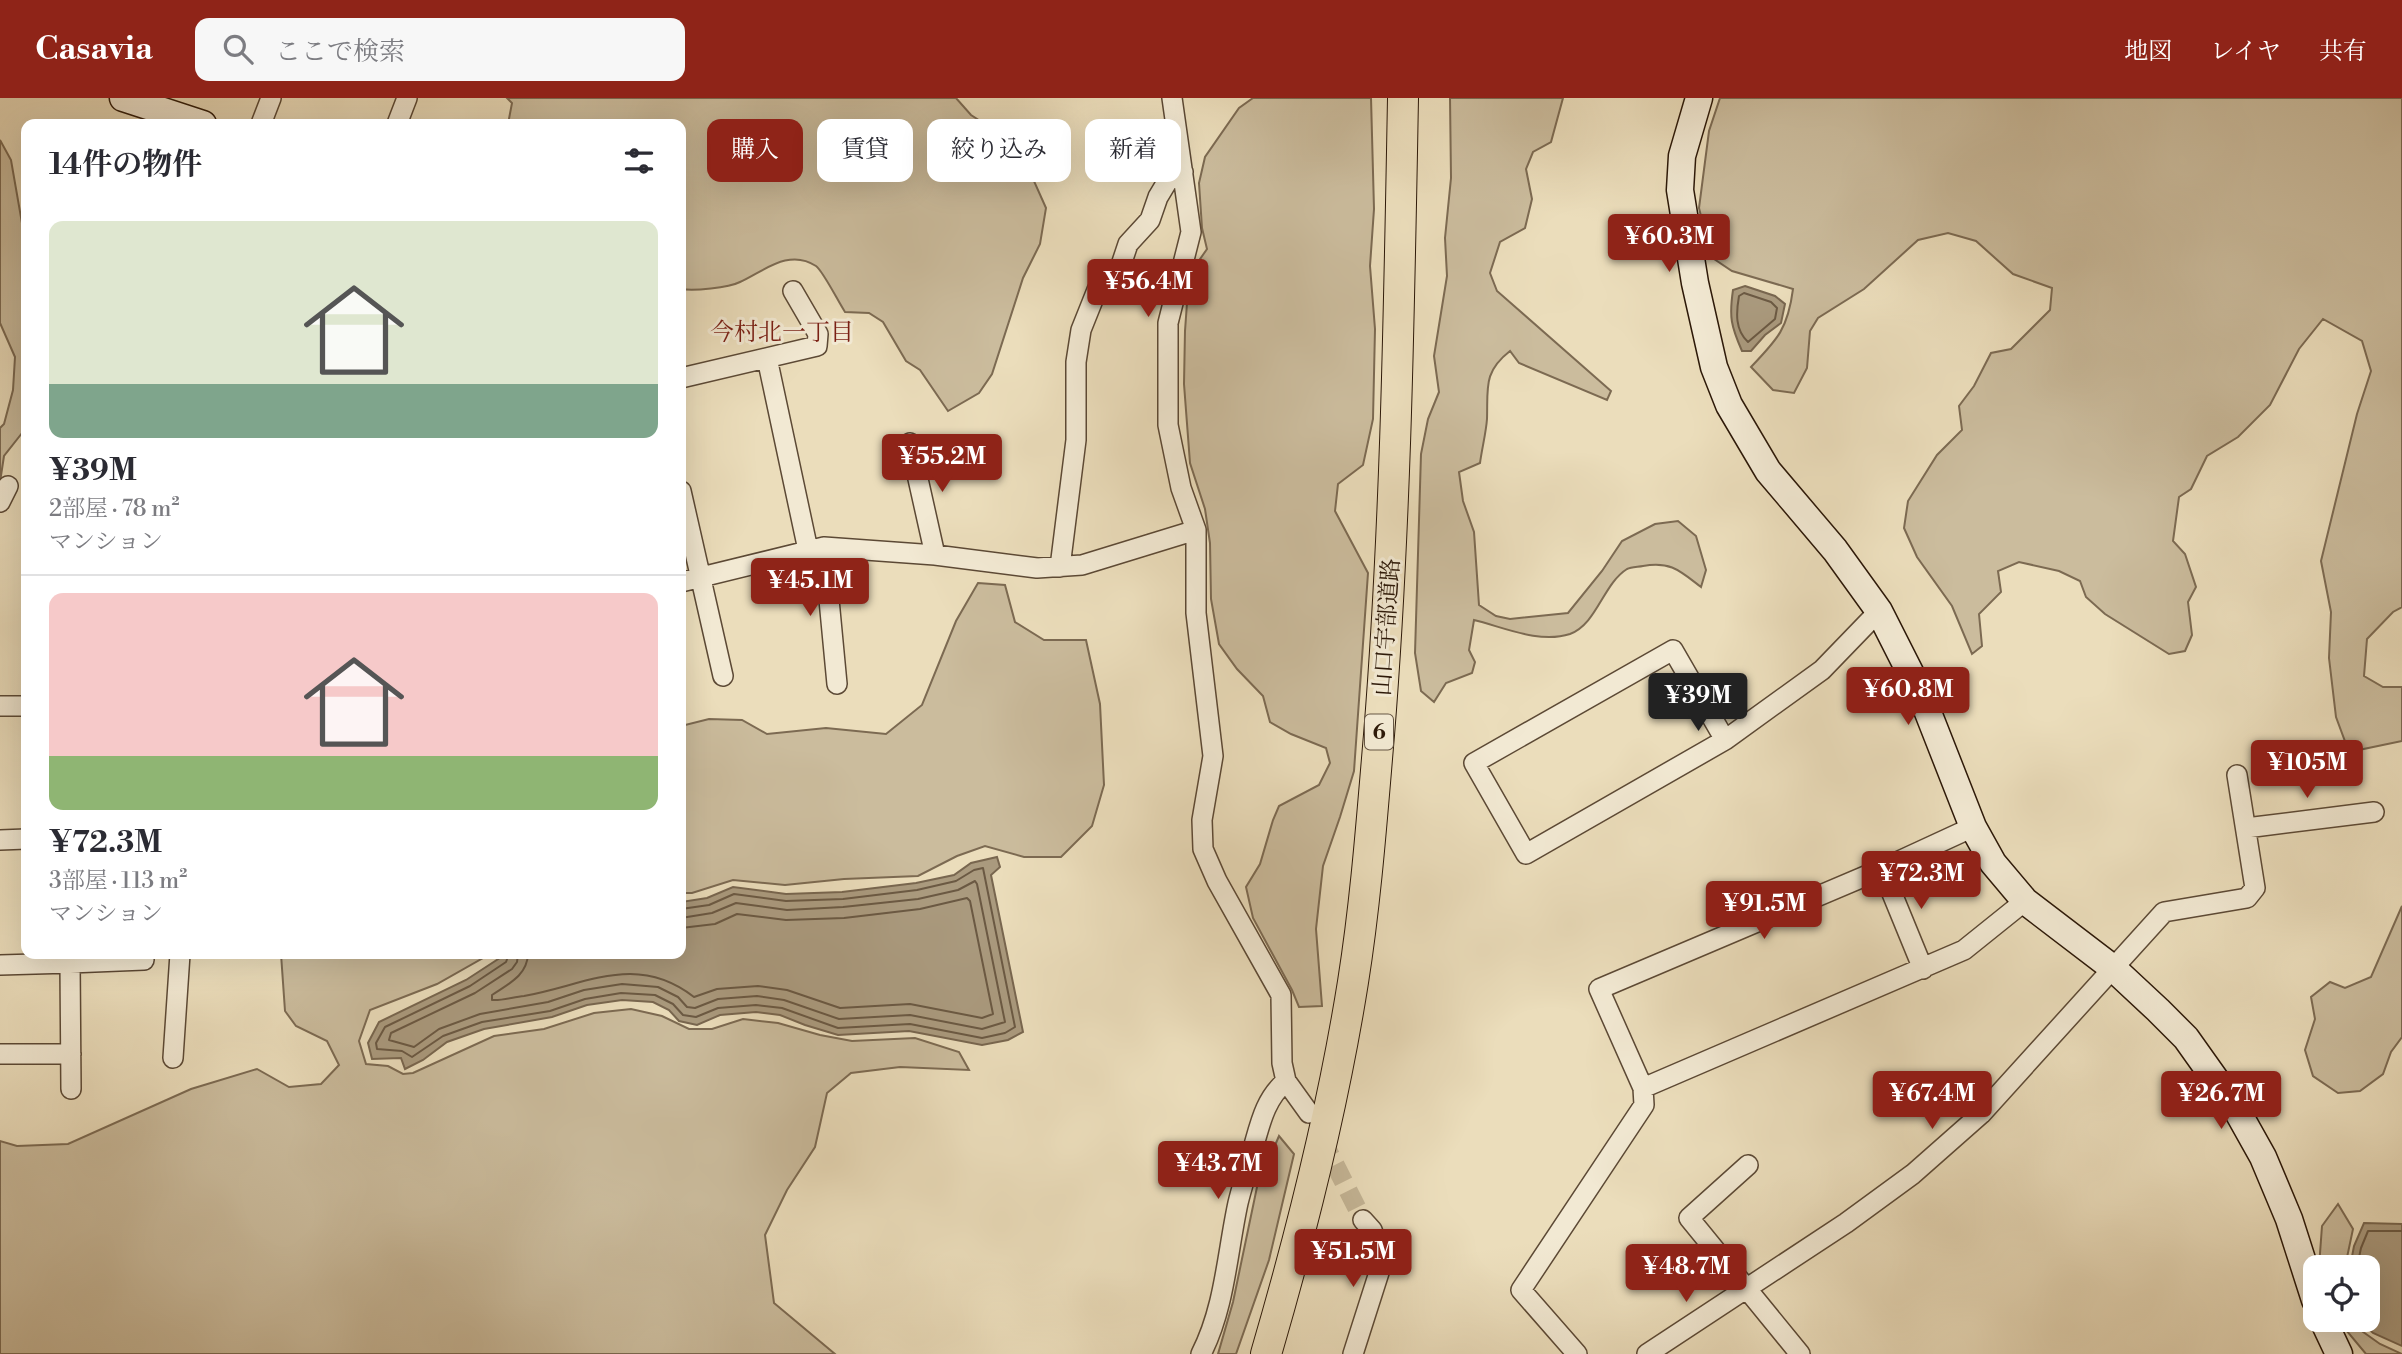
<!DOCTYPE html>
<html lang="ja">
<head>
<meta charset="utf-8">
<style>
	:root { --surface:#fff; --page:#f7f7f7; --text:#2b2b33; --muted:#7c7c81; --line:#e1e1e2; --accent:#8f2418 }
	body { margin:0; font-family:"Libre Bodoni","Noto Serif JP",serif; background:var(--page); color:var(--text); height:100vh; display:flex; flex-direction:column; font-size:26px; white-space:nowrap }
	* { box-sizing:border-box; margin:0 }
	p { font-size:23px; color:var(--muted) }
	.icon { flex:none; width:38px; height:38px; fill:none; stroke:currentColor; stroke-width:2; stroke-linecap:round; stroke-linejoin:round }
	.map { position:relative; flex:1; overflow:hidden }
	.side { position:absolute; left:21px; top:21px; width:665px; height:840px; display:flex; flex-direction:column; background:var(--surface); border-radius:14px; box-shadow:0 7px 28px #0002 }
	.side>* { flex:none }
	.hud { position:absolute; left:707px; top:21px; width:665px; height:63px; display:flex; gap:14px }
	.controls { position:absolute; left:2303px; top:1157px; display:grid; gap:14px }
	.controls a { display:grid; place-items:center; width:77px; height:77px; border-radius:14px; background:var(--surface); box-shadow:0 7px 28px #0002; font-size:35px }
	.price { position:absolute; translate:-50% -60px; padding:0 16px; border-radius:7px; background:var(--accent); color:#fff; font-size:23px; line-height:46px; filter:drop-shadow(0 2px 4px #0008) }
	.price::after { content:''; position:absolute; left:50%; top:42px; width:21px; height:16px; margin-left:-10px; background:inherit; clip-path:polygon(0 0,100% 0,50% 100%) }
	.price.on { background:#222; color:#fff }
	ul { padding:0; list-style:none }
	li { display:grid; align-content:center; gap:14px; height:371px; padding:0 28px }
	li+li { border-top:2px solid var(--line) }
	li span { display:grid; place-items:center; height:217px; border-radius:14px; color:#555 }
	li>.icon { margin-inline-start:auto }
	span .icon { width:126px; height:126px; fill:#fffc; stroke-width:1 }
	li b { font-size:30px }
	h2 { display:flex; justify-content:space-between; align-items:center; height:84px; padding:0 28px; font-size:30px }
	.chip { padding:0 24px; border-radius:14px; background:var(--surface); box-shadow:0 7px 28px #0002; font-size:24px; line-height:63px }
	.chip.on { background:var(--accent); color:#fff }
	header { display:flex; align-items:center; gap:42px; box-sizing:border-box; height:98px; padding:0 35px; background:var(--accent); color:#fff }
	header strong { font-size:33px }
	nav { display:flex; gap:38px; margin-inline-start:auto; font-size:24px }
	.search { width:490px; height:63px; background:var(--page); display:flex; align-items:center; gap:18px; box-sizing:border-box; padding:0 24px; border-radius:14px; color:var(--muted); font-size:26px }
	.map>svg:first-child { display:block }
</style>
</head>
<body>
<header>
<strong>Casavia</strong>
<div class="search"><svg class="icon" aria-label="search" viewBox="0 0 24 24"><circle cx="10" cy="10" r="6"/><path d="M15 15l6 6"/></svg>ここで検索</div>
<nav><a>地図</a><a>レイヤ</a><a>共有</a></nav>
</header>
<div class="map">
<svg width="2402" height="1256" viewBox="0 0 2402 1256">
	<rect width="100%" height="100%" fill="#ebddbb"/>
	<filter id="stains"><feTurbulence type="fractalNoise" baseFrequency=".00286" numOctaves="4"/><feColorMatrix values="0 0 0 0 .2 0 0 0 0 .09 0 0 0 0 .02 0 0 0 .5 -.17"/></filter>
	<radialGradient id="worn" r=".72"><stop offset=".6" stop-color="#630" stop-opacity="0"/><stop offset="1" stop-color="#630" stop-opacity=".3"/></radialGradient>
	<path fill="#cbbc9d" stroke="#7c6a52" stroke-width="2" d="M507,0H956L971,17L999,35L1002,56L1034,83L1046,110L1040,146L1023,180L992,276L979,295L948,313L920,272L906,263L883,224L869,215L845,214C839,205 823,173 816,168C789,150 764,173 740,184C728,190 694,193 681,191V26H508L512,5Z
		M1253,0H1371L1374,111L1370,168L1375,231L1373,321L1363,367L1338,386L1335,413L1368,475L1354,673L1340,719L1323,768L1316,831L1322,908L1299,909L1292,892L1253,820L1246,789L1260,766L1273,722L1279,708L1319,687L1330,665L1326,650L1291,636L1270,624L1263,598L1237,571L1219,546L1211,501L1210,445L1205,411L1190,365L1184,286L1185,233L1189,177L1207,151L1202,130L1199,85L1205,59L1239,10Z
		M1450,0H1563L1551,44L1533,54L1526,71L1532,101L1525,130L1500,144L1490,175L1497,193L1611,293L1607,302L1519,265L1510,253C1483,274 1488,290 1487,321C1486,335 1482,350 1480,365L1459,374L1463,403L1474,434L1479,507L1496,518L1510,521L1568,515L1602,473L1622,443L1655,426L1678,423L1696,438L1706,472L1701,489C1680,473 1671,463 1643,468C1638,469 1631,469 1627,471C1603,486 1597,526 1570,536C1539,546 1503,529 1474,522L1469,552L1475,564L1472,575L1446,585L1434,604L1421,593L1415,555L1421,356L1428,321L1439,294L1434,258L1447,178L1445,140L1451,80Z
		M1720,0H2402V509L2393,514L2367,541L2364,578L2383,589H2402V643L2349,654L2336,619L2329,560L2331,514L2321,463L2357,316L2371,273L2362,243L2323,221L2299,251L2270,307L2238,339L2207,358L2191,391L2179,399L2173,443L2185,456L2196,489L2188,504L2192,537L2185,553L2169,556L2105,516L2086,499L2080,483L2059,473L2019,464L1998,473L2001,494L1979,516L1982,548L1972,556L1952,508L1917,459L1904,430L1908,403L1937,357L1962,332L1959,308L1974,288L1991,255L2011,251L2050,212L2052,190L2013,176L1976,143L1948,135L1918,142L1864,191L1818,220L1810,233L1807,270L1794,295L1773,292L1751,269C1778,241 1788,230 1793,191L1732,173L1711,159L1699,110L1709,33Z
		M0,42L11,62L26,148V330L4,358L0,384V330L4,326L13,292L15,259L0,225Z
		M978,485L1005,487L1015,524L1044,542H1086L1100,606L1104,687L1092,728L1061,759H1024L985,748L957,758L918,778L844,781L785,787L733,782L692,795H681V628L709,621L742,622L767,636L826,630L886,636L922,607L956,523Z
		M2402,808V939L2391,954L2383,976L2360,993L2338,995L2313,978L2305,952L2315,921L2311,899L2330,884L2345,890L2371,879Z
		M281,856H490L437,886L370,912L359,943L366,966L388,968L403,976L413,975L494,938L544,931L594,915L631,911L662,918L689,931H712L743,921L778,925L820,937L852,943L915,940L959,954L969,972L900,969L851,975L827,995L815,1049L787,1092L765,1137L774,1205L835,1256H0V1043L17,1048L68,1046L191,991L257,971L289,989L321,986L339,967L327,943L296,928L285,913Z
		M1279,1038L1294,1056L1269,1162L1236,1256H1218L1233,1204L1257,1089Z
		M2338,1106L2353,1131L2345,1169H2319L2322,1128Z
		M2341,1222H2349L2352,1226L2380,1246L2402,1256H2366L2346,1232Z"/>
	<path fill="#aa9a7e" stroke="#78664f" stroke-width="2" d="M1745,188L1775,198L1785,206L1781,225L1765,237L1751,253H1742C1731,228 1729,219 1733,192Z
		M997,759L1000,769L991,777L1023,934L1008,942L982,947L909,933L838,937L805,927L780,917L756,914L720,917L697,927L679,923L669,912L653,904L622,902L587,907L552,919L484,931L447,944L423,962L405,971L401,960L372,961L368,945L379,924L466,882L506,856H681V804L707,800L733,789L786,796L842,794L916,785L954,777L971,765Z
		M2364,1125L2402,1126V1248L2373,1235L2359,1222H2368V1169H2350L2354,1148Z"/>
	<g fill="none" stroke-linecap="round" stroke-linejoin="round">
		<path stroke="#6b5943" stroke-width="2" d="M1744,195L1771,204L1777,210L1775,221L1748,244C1735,232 1736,215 1739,198Z
			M509,856L506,864L470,888L385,929L376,945L377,951L402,953L412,959L443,938L482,924L550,913L585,901L621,895L655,897L673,906L683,917L696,919L718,910L756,907L782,910L838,930L910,926L982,940L1005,935L1015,929L983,770L974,772L956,783L917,792L843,801L786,803L734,796L709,807L681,811
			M518,856L517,864L512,871L475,895L391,935L389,942L414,949L439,931L480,916L548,904L584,892L622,886L658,889L678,899L687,909L695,910L718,901L757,898L784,902L839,921L910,917L982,931L1005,924L977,786L975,783L958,792L918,801L843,809L787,812L736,805L712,815L681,820
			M528,856C527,878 508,886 492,897V902C502,903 513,899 524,898C586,887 636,854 694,899L717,891L758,888L787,892L840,910L910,906L982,920L993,916L970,803L967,800L920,811L844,820L786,822L737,816L715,826L681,830
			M2357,1169L2361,1150L2368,1133H2402"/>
		<path stroke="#c5b697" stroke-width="19" stroke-dasharray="19 10" stroke-linecap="butt" d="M1322,1041L1363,1122"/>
		<defs>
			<path id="street" d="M1172,0L1191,134L1168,225V327L1181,390L1196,432V515L1213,658L1202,722L1203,751L1217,783L1281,897L1282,965L1286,983L1309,1015
				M261,26L271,0
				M397,26L407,0
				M767,260L808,452
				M681,280L817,248L818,236L793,193
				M910,345L935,457
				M681,393L723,578
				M0,404L8,388
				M824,449L837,586
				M1060,469L1076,342V264L1081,232L1097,192L1120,170L1128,146L1150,122L1158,99L1170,79L1183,74
				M681,484L824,449L935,457L1037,470L1082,467L1196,432
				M1673,552L1725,642L1526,756L1474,665Z
				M0,608H26
				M1725,642L1822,572L1879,513
				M2246,730L2374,714
				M0,742L26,741
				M1882,771L1923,871
				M0,867L70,865V856
				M0,956H71
				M173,960L180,856
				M1643,990L1964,852L2025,803
				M71,991L70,865L144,862
				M1748,1067L1689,1120L1800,1256
				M1201,1256C1225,1209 1227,1156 1238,1105C1242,1088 1248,1071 1252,1054C1260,1027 1264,1002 1286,983
				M1353,1256L1383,1162L1372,1132L1363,1122
				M1577,1256L1521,1192L1644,1007L1643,990L1599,891L1882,771L1973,729
				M1647,1256L1846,1125L1913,1076L1981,1016L2164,814L2247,800L2255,790L2237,677"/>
			<path id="secondary" d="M123,0L203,26
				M1699,0L1682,58L1680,92L1695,185L1714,269L1729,307L1768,373L1835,452L1879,513L1920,594L1973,729L1993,765L2025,803L2114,871L2158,912L2186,940L2235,1009L2263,1059L2289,1121L2315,1202
				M2323,1222L2339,1256"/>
			<path id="primary" d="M1266,1256C1302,1133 1333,1010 1353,884C1366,802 1372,719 1379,637C1396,425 1399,213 1403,0"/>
		</defs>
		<use href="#street" stroke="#5c4935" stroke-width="22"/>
		<use href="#secondary" stroke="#2c1808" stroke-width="29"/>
		<use href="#primary" stroke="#2c1808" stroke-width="32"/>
		<use href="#street" stroke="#f2e9d3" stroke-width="19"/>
		<use href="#secondary" stroke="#f2e9d3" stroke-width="26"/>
		<use href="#primary" stroke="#ebddbb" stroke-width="30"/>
	</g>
	<g text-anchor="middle" stroke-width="6" stroke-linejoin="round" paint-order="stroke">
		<rect fill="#f2e9d3" stroke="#675745" stroke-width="2" x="1365" y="616.5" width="28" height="35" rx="5"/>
		<g font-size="21" font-weight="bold" fill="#2c1808">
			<text x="1379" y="641">6</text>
		</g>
		<g font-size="23" fill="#2c1808" stroke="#f2e9d3">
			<text transform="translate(1386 529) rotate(-86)" y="8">山口宇部道路</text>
		</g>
		<g font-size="24" fill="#7a1f14" stroke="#f2e9d3">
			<text x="782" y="242">今村北一丁目</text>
		</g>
	</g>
	<rect width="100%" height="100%" filter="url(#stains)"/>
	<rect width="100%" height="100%" fill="url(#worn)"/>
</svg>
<div class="controls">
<a><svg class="icon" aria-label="locate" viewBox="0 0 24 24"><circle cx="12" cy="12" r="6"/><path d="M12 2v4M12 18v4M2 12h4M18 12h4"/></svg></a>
</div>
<b class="price" style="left:1669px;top:176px">¥60.3M</b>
<b class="price" style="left:1148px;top:221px">¥56.4M</b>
<b class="price" style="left:942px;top:396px">¥55.2M</b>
<b class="price" style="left:810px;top:520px">¥45.1M</b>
<b class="price" style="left:1908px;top:629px">¥60.8M</b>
<b class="price on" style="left:1698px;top:635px">¥39M</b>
<b class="price" style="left:2307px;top:702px">¥105M</b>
<b class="price" style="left:1921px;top:813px">¥72.3M</b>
<b class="price" style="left:1764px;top:843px">¥91.5M</b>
<b class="price" style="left:1932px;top:1033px">¥67.4M</b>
<b class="price" style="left:2221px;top:1033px">¥26.7M</b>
<b class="price" style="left:1218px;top:1103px">¥43.7M</b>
<b class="price" style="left:1353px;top:1191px">¥51.5M</b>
<b class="price" style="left:1686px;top:1206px">¥48.7M</b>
<div class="hud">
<a class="chip on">購入</a>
<a class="chip">賃貸</a>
<a class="chip">絞り込み</a>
<a class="chip">新着</a>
</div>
<section class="side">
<h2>14件の物件<svg class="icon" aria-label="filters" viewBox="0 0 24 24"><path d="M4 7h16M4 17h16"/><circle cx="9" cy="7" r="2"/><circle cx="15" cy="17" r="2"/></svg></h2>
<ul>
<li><span style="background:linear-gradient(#dfe7d0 75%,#7fa58c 0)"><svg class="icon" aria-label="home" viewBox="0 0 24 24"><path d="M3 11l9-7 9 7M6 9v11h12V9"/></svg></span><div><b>¥39M</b><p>2部屋 · 78 m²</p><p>マンション</p></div></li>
<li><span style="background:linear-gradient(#f6c9c9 75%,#8fb573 0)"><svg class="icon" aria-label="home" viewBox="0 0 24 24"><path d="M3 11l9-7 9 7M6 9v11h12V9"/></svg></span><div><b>¥72.3M</b><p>3部屋 · 113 m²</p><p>マンション</p></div></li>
</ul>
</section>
</div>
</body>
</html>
